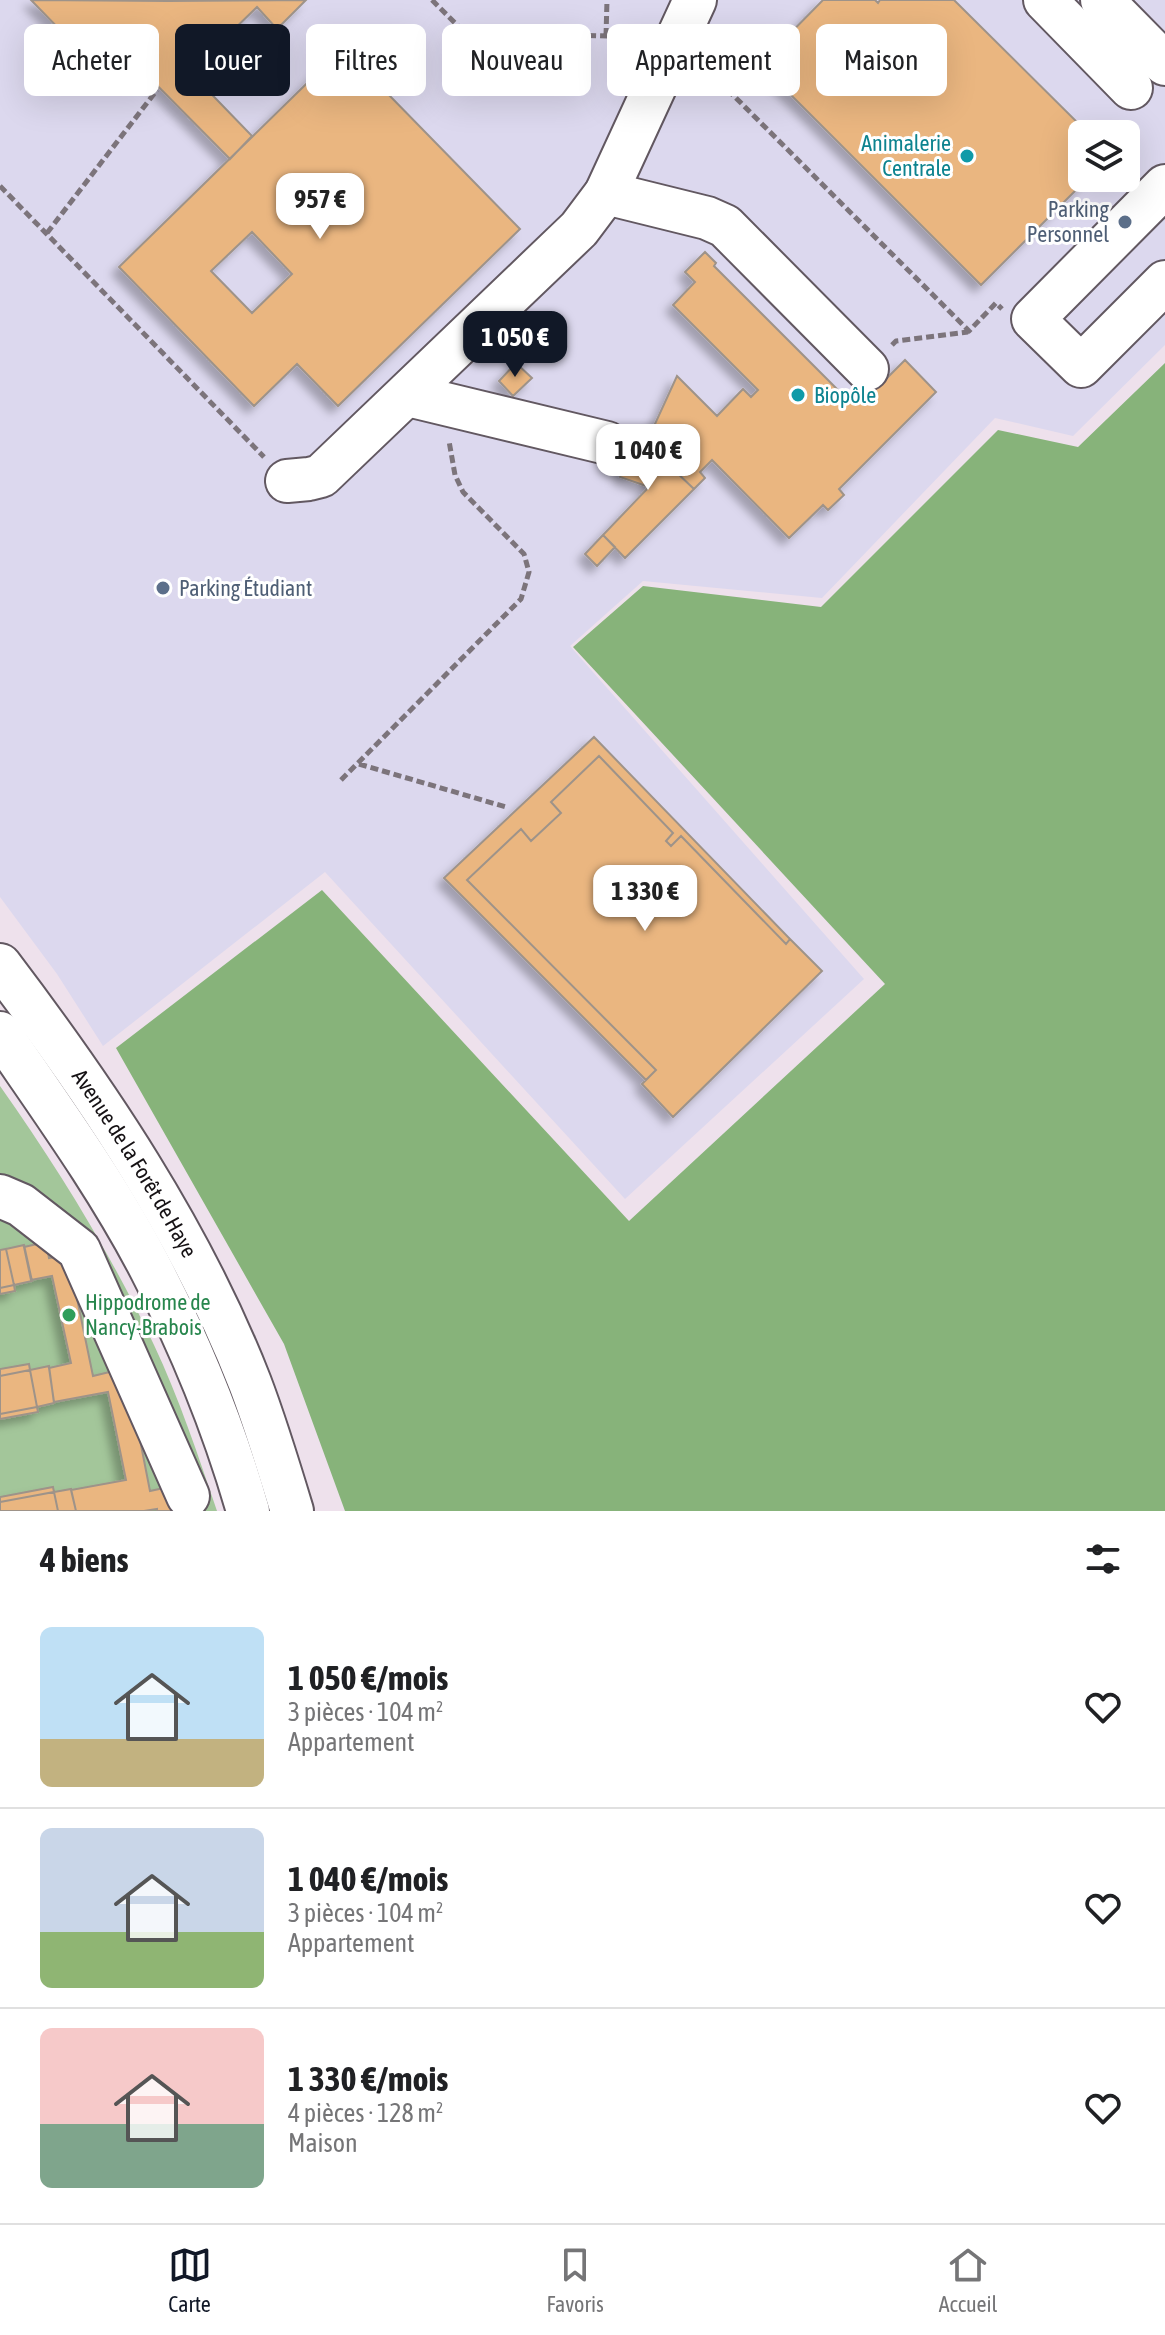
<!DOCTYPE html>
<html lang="fr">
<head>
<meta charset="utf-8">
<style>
	:root { --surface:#fff; --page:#f6f6f6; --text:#202124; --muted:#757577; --line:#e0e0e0; --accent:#111827 }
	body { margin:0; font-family:"Asap Condensed",sans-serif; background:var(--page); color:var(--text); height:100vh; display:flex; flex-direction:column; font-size:30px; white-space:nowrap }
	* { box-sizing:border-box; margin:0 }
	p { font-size:26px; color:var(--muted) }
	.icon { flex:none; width:44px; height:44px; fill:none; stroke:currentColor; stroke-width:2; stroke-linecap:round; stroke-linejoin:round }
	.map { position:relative; height:1511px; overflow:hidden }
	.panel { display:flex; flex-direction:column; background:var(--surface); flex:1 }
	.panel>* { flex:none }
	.banner { position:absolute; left:24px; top:24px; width:1118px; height:72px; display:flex; gap:16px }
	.fabs { position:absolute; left:1068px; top:120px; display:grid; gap:16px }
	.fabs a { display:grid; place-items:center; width:72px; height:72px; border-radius:12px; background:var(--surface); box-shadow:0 8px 32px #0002; font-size:40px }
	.price { position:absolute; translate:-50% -68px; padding:0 18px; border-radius:16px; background:#fff; color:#222; font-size:26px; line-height:52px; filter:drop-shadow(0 2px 4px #0008) }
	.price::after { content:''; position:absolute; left:50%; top:48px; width:24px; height:18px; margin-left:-12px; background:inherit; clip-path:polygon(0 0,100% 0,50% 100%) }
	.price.active { background:var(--accent); color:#fff }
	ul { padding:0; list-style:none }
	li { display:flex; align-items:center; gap:24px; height:200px; padding:0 40px }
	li+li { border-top:2px solid var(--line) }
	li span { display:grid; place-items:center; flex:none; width:224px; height:160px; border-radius:12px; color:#555 }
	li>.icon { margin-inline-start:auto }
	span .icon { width:96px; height:96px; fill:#fffc; stroke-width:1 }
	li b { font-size:34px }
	h2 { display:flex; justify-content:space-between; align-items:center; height:96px; padding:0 40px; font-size:34px }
	.tag { padding:0 28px; border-radius:12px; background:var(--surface); box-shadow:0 8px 32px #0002; font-size:28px; line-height:72px }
	.tag.active { background:var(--accent); color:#fff }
	.tabs { display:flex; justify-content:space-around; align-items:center; height:112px; border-top:2px solid var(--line); background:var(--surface); font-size:22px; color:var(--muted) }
	.tabs a { display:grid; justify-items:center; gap:4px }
	.tabs .active { color:var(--accent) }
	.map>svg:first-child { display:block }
</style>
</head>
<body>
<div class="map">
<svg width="1165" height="1511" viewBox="0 0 1165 1511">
	<defs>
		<filter id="shadow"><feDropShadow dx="-7" dy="7" stdDeviation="4" flood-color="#0004"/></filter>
	</defs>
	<rect width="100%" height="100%" fill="#eee1ec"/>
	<path fill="#dcd8ee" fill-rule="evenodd" d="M0,0H1165V345L1073,436L995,418L822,598L643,581L570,646L864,979L625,1199L325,872L103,1046L57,974L0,897ZM1082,134H1126V178H1082Z"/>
	<path fill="#a3c69a" d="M0,1086C58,1168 111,1254 154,1345C179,1398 198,1455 217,1511H0Z"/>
	<path fill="#87b37a" d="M1165,363V1511H345L284,1344L116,1048L322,890L629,1221L885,984L573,647L643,586L821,607L998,430L1078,447Z"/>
	<path fill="#eab680" stroke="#9e9389" stroke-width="2" fill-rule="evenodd" filter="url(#shadow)" d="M31,0L168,1L306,0L277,29L257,7L190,72L252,136L230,159L121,49L99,70Z
		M823,0H875L878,3L880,0H954L1089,134H1082V178H1088L981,285L760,64Z
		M343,48L520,229L338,406L297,364L254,406L119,267ZM252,232L292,274L252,313L211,271Z
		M705,252L716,263L714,266L851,403L877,378L882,383L905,360L936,392L839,489L844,495L828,510L823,505L789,538L712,460L700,472L705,478L694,489L675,471L679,467L673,461L683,451L649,437L677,376L717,416L743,389L751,397L758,390L673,305L695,282L685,272Z
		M516,363L532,378L513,396L499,381Z
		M635,431L683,451L673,461L679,467L675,471L694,489L625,558L603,535L649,487L620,477Z
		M603,535L615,547L597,566L585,554Z
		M594,737L790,939L786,944L681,836L671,846L666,841L673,833L599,756L551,802L561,813L531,841L521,829L467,880L656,1070L646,1080L444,878Z
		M599,756L673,833L666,841L671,846L681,836L786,944L790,939L822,971L673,1117L642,1084L656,1070L467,880L521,829L531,841L561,813L551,802Z
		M46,1242L49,1258L68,1255L93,1376L126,1368L150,1491L173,1486L178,1511H157V1509L144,1511H76L71,1490L126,1480L108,1392L54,1402L49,1368L71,1363L52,1276L31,1280L24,1247Z
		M24,1245L32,1281L14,1285L6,1249Z
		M6,1249L14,1285L0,1288V1250Z
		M14,1285L15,1291L0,1294V1288Z
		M29,1364L30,1370L0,1376V1369Z
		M49,1366L54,1403L37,1407L30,1370Z
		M30,1370L37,1407L0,1414V1376Z
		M37,1407L38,1412L0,1419V1414Z
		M53,1487L54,1492L0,1502V1497Z
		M71,1489L76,1511H58L54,1492Z
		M54,1492L58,1511H0V1502Z"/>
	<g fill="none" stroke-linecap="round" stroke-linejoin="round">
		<defs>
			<g id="minor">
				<path d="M1045,0L1131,88"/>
				<path d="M1102,0L1165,64"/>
				<path d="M1165,186L1033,319L1081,366L1165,282"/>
				<path d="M606,193L707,218L725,226L867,369"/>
				<path d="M408,395L607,443"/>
				<path d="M287,481L309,479L321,476L579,229L606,193L695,0"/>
				<path id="s1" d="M0,965C98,1094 191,1232 250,1383C266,1425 279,1468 292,1511"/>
				<path d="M0,1033C52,1109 108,1186 151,1269C191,1346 224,1427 248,1511"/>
				<path d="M0,1196L21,1205L79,1250L188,1496"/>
			</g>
		</defs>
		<use href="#minor" stroke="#625861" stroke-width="46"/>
		<path stroke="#7c747b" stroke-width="5" stroke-dasharray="8 4" stroke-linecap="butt" d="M432,0L458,26L474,32L639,37
			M606,36L607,0
			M702,64L969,331L996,303L1002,309
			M0,186L264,457
			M47,233L157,90
			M892,345L896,341L968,332
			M359,764L506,807
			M341,780L521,599L529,572L524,554L463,492L455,475L449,441"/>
		<use href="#minor" stroke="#fff" stroke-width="42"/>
	</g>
	<g fill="#0f9aa8" stroke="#fff" stroke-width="3">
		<circle cx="967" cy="156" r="8"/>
		<circle cx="798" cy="395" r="8"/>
	</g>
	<g fill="#5c6f8a" stroke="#fff" stroke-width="3">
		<circle cx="1125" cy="222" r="8"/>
		<circle cx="163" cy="588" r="8"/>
	</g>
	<circle fill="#2e9e5b" stroke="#fff" stroke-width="3" cx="69" cy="1315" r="8"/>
	<g text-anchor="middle" stroke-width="6" stroke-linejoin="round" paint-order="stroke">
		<g font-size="22" fill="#0d838f" stroke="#fff" text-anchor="end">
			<text x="951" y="151">Animalerie<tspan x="951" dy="25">Centrale</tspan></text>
			<text x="814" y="403" text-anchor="start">Biopôle</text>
		</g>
		<g font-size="22" fill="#4e5e75" stroke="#fff" text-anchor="end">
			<text x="1109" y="217">Parking<tspan x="1109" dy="25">Personnel</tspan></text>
			<text x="179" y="596" text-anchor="start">Parking Étudiant</text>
		</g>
		<g font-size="22" fill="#151114" stroke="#fff">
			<text dy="8" stroke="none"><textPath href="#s1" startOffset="240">Avenue de la Forêt de Haye</textPath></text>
		</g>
		<g font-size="22" fill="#27864d" stroke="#fff" text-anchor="start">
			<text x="85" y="1310">Hippodrome de<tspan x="85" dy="25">Nancy-Brabois</tspan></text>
		</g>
	</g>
</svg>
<div class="fabs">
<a><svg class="icon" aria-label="layers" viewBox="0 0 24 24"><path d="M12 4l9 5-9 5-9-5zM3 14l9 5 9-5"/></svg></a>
</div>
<b class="price" style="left:320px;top:241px">957 €</b>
<b class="price active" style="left:515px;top:379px">1 050 €</b>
<b class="price" style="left:648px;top:492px">1 040 €</b>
<b class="price" style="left:645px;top:933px">1 330 €</b>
<div class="banner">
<a class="tag">Acheter</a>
<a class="tag active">Louer</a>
<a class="tag">Filtres</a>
<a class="tag">Nouveau</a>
<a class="tag">Appartement</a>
<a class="tag">Maison</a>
</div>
</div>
<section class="panel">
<h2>4 biens<svg class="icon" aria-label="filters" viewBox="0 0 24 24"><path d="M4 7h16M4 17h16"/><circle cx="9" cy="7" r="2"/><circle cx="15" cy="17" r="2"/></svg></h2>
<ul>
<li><span style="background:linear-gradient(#bfe0f5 70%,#c2b280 0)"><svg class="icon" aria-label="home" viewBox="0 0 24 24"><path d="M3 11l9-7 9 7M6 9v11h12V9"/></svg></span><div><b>1 050 €/mois</b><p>3 pièces · 104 m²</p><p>Appartement</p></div><svg class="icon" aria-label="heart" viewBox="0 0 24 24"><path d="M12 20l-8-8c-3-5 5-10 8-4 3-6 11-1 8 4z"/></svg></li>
<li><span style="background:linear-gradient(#c9d6e8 65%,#8fb573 0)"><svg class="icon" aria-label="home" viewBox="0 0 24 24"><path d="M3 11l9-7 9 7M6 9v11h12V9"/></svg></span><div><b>1 040 €/mois</b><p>3 pièces · 104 m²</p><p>Appartement</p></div><svg class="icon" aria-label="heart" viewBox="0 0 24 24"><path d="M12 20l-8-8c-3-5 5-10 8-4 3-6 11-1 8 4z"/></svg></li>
<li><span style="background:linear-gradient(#f6c9c9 60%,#7fa58c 0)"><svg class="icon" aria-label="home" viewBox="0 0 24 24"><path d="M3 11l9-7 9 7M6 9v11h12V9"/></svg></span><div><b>1 330 €/mois</b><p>4 pièces · 128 m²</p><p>Maison</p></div><svg class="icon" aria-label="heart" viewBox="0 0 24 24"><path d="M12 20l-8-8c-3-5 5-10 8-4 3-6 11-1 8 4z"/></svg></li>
</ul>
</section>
<nav class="tabs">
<a class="active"><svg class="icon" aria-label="map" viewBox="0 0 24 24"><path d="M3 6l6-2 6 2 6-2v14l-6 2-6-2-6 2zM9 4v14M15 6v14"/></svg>Carte</a>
<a><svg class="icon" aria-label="saved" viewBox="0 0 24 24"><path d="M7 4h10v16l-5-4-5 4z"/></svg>Favoris</a>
<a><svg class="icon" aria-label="home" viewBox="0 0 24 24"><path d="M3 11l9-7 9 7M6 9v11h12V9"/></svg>Accueil</a>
</nav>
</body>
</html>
